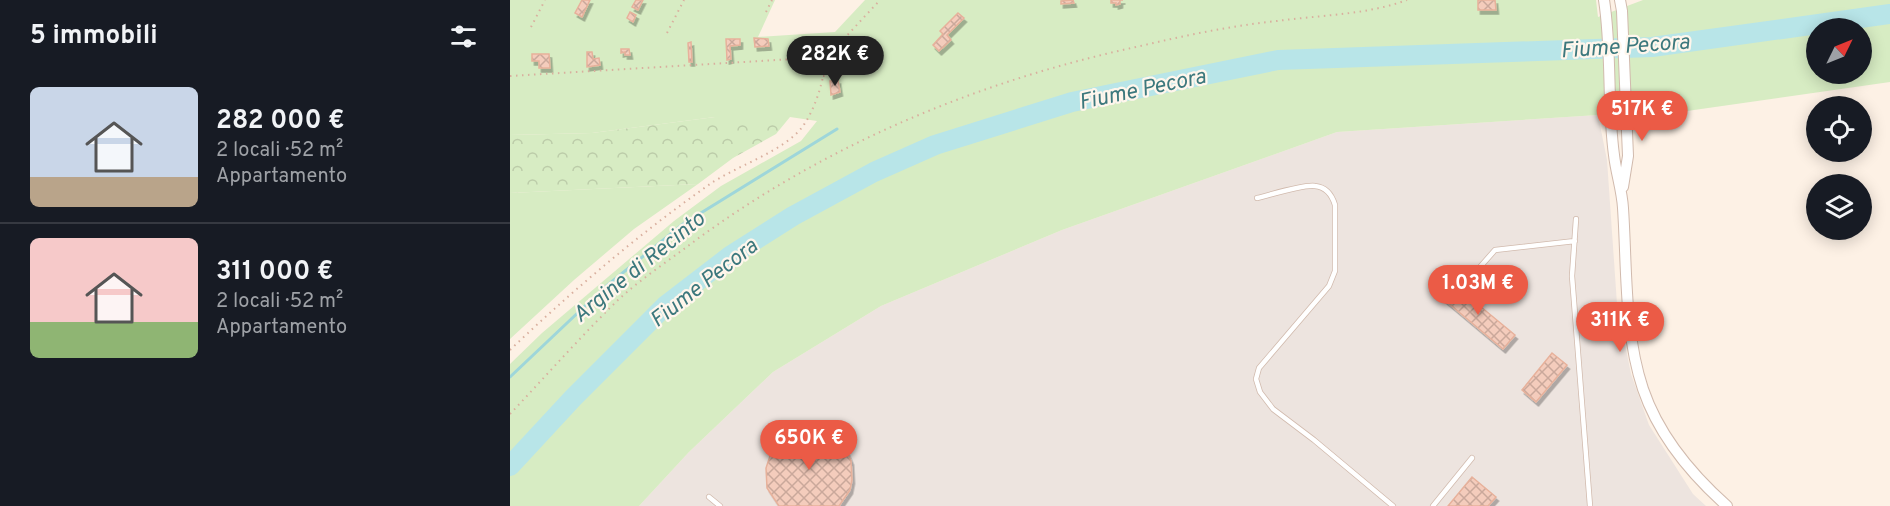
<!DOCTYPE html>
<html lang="it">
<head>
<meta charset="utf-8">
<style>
	:root { --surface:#171b24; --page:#242831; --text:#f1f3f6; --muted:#9ea1a6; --line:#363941; --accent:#eb5b46 }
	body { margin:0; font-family:Overpass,sans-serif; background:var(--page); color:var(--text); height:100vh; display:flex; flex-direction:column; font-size:22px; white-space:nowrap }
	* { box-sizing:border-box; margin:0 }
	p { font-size:20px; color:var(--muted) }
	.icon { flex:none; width:33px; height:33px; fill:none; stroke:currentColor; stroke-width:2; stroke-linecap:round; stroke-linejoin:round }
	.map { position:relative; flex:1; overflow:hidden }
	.details { display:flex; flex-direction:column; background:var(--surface); width:510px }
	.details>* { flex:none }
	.needle { width:39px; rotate:47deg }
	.tools { position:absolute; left:1296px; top:18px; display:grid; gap:12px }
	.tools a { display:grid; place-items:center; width:66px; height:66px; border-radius:50%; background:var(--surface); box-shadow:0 3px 15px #0003; font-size:30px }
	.price { position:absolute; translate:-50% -51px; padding:0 14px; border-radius:21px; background:var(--accent); color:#fff; font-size:20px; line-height:39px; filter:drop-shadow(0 2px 3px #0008) }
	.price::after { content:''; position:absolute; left:50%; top:36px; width:18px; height:14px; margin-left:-9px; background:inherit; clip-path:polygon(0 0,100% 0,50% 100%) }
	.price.current { background:#222; color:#fff }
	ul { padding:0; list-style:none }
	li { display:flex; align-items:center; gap:18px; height:150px; padding:0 30px }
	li+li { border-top:2px solid var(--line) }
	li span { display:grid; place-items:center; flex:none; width:168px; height:120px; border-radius:9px; color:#555 }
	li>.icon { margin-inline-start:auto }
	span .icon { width:72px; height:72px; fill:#fffc; stroke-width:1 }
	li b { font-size:26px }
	h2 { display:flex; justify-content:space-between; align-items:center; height:72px; padding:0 30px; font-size:26px }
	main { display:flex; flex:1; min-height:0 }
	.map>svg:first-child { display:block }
</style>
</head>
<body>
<main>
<section class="details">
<h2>5 immobili<svg class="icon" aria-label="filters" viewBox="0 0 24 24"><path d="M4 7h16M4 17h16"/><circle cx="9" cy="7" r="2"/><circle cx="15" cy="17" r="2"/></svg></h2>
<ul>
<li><span style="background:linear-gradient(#c9d6e8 75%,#b9a48a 0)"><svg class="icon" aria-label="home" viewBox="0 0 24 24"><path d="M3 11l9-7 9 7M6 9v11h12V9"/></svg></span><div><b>282 000 €</b><p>2 locali · 52 m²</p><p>Appartamento</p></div></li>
<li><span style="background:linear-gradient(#f6c9c9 70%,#8fb573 0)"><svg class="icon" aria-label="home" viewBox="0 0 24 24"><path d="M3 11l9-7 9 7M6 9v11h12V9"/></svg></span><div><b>311 000 €</b><p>2 locali · 52 m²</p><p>Appartamento</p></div></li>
</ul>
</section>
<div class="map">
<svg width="1380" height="506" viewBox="0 0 1380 506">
	<defs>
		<pattern id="forest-crowns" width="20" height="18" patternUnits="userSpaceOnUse" patternTransform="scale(1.5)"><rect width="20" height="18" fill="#d7ecc3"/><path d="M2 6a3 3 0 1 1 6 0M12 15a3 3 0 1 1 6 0" fill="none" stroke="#bccca9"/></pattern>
		<pattern id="building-cross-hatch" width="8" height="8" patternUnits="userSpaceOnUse" patternTransform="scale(1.5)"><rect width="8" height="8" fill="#f4ccbc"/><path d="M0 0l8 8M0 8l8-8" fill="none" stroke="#caa89b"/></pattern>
		<filter id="shadow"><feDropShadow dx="2.5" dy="4" stdDeviation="0" flood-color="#0004"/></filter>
	</defs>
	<rect width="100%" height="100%" fill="#fdf1e5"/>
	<path fill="#ede4df" d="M1088,115L1097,160L1107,304L1121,374L1139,425L1183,494L1196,506H129L179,452L263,372L371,306L552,230L827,132Z"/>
	<path fill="#d7ecc3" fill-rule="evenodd" d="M0,0H265L248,37L325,32L355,0H1086L1088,17L1133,0H1380V82L1135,117L1088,115L827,132L552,230L371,306L263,372L179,452L129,506H0V364L32,333L164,221L211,186L291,141L307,121L280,117H205L82,133L0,135ZM1306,28H1352V74H1306Z
		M188,184L124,229L64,280L0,339V193Z"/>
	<path fill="url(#forest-crowns)" d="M205,117H280L266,134L223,158L188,184L0,193V135L82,133Z"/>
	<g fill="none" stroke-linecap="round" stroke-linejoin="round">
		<path stroke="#9ed6da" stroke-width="3" d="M0,377L94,288L173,224L327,129"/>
		<path stroke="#b8e5e8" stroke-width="20" d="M0,466L63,398L155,306L220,256L283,216L364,172L425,145L562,102L768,60L1142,47L1380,14"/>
	</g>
	<path fill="url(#building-cross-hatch)" stroke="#e7b19b" stroke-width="1.5" filter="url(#shadow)" d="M72,0H80L72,17L65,13Z
		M126,0H133L128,10L122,7Z
		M563,0L564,3L551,4V1Z
		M601,0H613H610V4L606,5V3H601Z
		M968,0H985L986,10H968Z
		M120,12L126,15L123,22L117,18Z
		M448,13L454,18L437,35L441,40L429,51L423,45L433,34L430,31Z
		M244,38L258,39L259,46L245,47Z
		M216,39H230V45L220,46L221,59L217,60Z
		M181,42L182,62H179L178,43Z
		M111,49H119L120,55H115V52L111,53Z
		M77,52H82L83,59L89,58L90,65L77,67Z
		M22,54H39L40,68H29V61H22Z
		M328,80L330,92L321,95L320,81Z
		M942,283L1005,335L993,349L931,297Z
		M1042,353L1057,365L1026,402L1012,390Z
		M295,431L314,433L323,438L337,452L341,461L342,480L340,490L329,506H269L257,488L256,468L262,450L277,437Z
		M962,477L986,497L978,506H938Z"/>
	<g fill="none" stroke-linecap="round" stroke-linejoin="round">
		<defs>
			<path id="service" d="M747,198C760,195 794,184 805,186C816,187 822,195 825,205V271L819,286L749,368L746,379L750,392L763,409L804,440L883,506
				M1066,219L1062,276L1080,506
				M955,284L985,250L1065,241
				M199,497L210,506
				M923,506L962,458"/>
			<path id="tertiary" d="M1094,0C1102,51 1097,103 1104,155C1106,173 1112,190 1113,208C1117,268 1114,332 1133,389C1149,436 1181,474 1217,506
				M1110,0L1112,11L1118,156L1113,187"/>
		</defs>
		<use href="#service" stroke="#d1baad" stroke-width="6"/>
		<use href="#tertiary" stroke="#d1baad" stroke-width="12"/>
		<path stroke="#d9af9e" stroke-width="2" stroke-dasharray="1.5 4.5" stroke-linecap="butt" d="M256,12L262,0
			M21,27L35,0
			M157,33L174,0
			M316,71L320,63L317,57
			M0,76L317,57L370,0
			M313,76L330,75L361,68
			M0,350C63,290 129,234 200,184C226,166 275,151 293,126C307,106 313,80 317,57
			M0,414C36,376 71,336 109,299C130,280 155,263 178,246C310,147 465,82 626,47C673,36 719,26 767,21C811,15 856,15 897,0"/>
		<use href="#service" stroke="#fff" stroke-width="4.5"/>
		<use href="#tertiary" stroke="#fff" stroke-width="10"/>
	</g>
	<g text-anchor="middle" stroke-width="4.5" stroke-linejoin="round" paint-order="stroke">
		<g font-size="22" font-style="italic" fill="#3c787d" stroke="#fff6ec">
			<text transform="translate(1115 45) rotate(-4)" y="8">Fiume Pecora</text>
			<text transform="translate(632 88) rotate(-12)" y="8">Fiume Pecora</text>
			<text transform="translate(128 266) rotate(-39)" y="8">Argine di Recinto</text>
			<text transform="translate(193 282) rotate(-38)" y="8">Fiume Pecora</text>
		</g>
	</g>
</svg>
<div class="tools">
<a><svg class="needle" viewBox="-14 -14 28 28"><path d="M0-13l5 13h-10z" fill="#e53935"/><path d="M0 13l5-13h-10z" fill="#9ea1a6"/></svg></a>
<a><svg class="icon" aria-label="locate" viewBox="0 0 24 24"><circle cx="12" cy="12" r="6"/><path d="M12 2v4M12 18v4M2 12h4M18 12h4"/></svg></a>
<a><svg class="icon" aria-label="layers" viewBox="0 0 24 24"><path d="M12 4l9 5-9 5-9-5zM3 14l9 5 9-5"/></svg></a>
</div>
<b class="price current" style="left:325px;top:87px">282K €</b>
<b class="price" style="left:1132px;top:142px">517K €</b>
<b class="price" style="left:968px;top:316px">1.03M €</b>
<b class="price" style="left:1110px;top:353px">311K €</b>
<b class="price" style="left:299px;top:471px">650K €</b>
</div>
</main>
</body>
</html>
